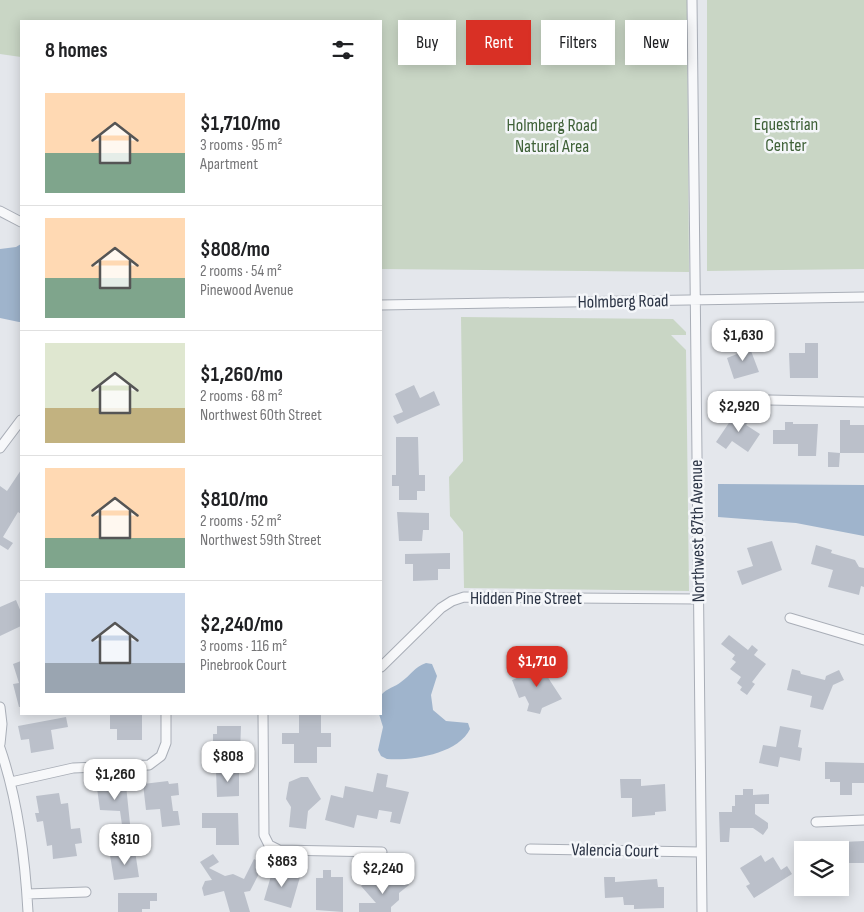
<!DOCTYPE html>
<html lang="en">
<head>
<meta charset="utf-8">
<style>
	:root { --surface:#fff; --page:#f6f6f6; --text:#202124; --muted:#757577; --line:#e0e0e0; --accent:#d93025 }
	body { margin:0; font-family:"Sofia Sans Condensed",sans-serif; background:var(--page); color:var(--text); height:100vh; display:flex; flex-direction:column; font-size:19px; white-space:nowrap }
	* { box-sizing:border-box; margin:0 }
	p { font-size:16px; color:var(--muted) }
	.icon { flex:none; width:28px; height:28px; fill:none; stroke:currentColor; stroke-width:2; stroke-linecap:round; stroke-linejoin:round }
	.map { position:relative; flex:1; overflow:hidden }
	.side { position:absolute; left:20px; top:20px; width:362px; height:695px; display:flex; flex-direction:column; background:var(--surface); border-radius:0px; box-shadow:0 2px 12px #0003 }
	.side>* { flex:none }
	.hud { position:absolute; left:398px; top:20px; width:391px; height:45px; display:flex; gap:10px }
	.fabs { position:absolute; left:794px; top:841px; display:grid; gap:10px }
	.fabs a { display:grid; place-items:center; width:55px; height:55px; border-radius:0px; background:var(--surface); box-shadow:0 2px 12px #0003; font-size:25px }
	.price { position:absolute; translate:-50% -42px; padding:0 11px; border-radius:10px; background:#fff; color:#222; font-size:16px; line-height:32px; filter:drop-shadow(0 1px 2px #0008) }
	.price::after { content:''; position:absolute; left:50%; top:30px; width:15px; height:11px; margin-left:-8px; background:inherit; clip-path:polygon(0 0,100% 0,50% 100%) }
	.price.active { background:var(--accent); color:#fff }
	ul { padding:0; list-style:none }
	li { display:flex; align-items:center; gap:15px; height:125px; padding:0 25px }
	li+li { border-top:1px solid var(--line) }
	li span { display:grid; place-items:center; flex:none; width:140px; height:100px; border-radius:0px; color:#555 }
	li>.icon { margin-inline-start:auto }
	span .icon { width:60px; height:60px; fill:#fffc; stroke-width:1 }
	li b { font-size:21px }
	h2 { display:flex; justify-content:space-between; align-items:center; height:60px; padding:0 25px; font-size:21px }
	.tag { padding:0 18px; border-radius:0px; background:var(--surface); box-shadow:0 2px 12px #0003; font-size:18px; line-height:45px }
	.tag.active { background:var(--accent); color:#fff }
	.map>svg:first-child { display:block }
</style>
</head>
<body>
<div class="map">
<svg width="864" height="912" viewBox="0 0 864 912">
	<rect width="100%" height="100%" fill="#e4e7ec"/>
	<path fill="#c9d6c5" d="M0,0H687L689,272L381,269V21H21V57L0,54Z
		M707,0H864V269L707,271Z
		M461,317L673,319L686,332V335H671L686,350L689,591L464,588L463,532L450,516L449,477L463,461Z"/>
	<path fill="#9fb4cc" d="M21,244V322H19L0,318V249L16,247Z
		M718,484L864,485V536L796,523L718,517Z
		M426,663L432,664L437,676L431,695L433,710L446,721L468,723L470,729C458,754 412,761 387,759L381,756L378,750L383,727L379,714H381V695C387,688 395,687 401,682C411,675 414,667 426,663Z"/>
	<path fill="#bbc0ca" d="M748,343L759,372L734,379L727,358L737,354L734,348Z
		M805,343H818V378H790L789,353H805Z
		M414,385L420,398L434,391L440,405L397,424L393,416L403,412L395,394Z
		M737,411L750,420L746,425L760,434L748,452L732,441L726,449L716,442Z
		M840,420H850V425H864V453H840Z
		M785,422H793V424H818L816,456H798V444H773V430H785Z
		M396,437H418L419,475H425V491H417V500H399V486H392V475H396Z
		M828,452L840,453L839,467H828Z
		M21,470V514L18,512L3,537L13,543L8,550L0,545V486L7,491Z
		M397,512L429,513V530H423L422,541H399Z
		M772,541L782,570L742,585L737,571L753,566L747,548Z
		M816,545L832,550L831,553L855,560L859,567L864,568V587L861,586L859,595L828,587L833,570L811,564Z
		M450,553V569H438V580L413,581V564H405V554Z
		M16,600L21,612V626L0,636V607Z
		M729,635L748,650L752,645L758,650L754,655L766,664L752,682L755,684L747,695L740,690L742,687L737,683L741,677L730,669L736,662L732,659L735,655L721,644Z
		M540,658L552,661L549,671L545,673L562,699L542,708L540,714L527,711L529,704L525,696L519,698L512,680L537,670Z
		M21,661V707H19L13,684L19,683L13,664Z
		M792,669L800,671L801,674L825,680L826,676L839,670L844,680L833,685L823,710L810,707L812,696L787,690Z
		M110,714H142V740H117V729H110Z
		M299,714H321V733H331V747H317V763H294V744H282V733H299Z
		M66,717L68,727L51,730L54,749L31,753L29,739L21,740L18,726Z
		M217,726H241L240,754H213V734H217Z
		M780,726L801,730L798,747L802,748L800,761L780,757L778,767L759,763L763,745L776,747Z
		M825,762L864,763V783H852V795H840V782H830V779H825Z
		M216,770H239V796L217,797Z
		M377,773L388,775L386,787L409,792L400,824L390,822L392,812L379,810L377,819L357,815L354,828L325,820L331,795L343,798L345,786L373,792Z
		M301,777H308L321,799L308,811L306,829L289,827L291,807L286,799L289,782Z
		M620,779H641V786L665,784L666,811L655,812V815L632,817V798H621Z
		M168,781L169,784L178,783L179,795L171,796L173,811H178L180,825L162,827L160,809L146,810L143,784Z
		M126,785L130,824L122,825L120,811L100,810L97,788Z
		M743,789H753V795L769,794V804H755V814L768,823V828L763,835L753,828H730L729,842H720L719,812H732V806H735V795H743Z
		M59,793L61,804L68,803L71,829L80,828L82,843L75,844L77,856L53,859L52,845L47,846L43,821L37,822L35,813H39L36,796Z
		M202,813H238L239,845H216V828H202Z
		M864,841V863H843V858H840V847H843V842Z
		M135,851L139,877L114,880L110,855Z
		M213,854L219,862L209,868L225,876L233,874L244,879L254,859L264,864L250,891L244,892L250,912H230L224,891L204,896L202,888L205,881L212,880L200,862Z
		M761,855L765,862L773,857L781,870L787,866L792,874L754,898L746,886L750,884L740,868Z
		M273,869L300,877L291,908L264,900Z
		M323,870H331V877H343V912L316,910V878H323Z
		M399,873L409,885L399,893V900L391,907V912H359V903H376L361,886L370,878L381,891Z
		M604,877H615V882L657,879L658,887H664V908L634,909V905H624L623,897L605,898Z
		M118,893H157V901H150V909H142V912H118Z"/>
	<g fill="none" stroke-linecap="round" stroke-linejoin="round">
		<defs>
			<path id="minor" d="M692,0L702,912
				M0,211L21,222
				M381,305L864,297
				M769,400L864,402
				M0,448L21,420
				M790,618L864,640
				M381,667L441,608L452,601L464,597L698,599
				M0,707L2,724L0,744
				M263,714L264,835L269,845L279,850L382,852
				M0,748C18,800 25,857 28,912
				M11,782L73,768L149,765L161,756L166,743V714
				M816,822L864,820
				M530,849L700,852
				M27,894L86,892"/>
		</defs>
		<use href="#minor" stroke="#a9aeb7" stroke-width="11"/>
		<use href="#minor" stroke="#f7f8fa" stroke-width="9"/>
	</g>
	<g text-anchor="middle" stroke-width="5" stroke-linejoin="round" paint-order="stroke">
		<g font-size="18" fill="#3f6138" stroke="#f4f6f9">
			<text x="786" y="130">Equestrian<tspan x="786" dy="21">Center</tspan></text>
			<text x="552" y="131">Holmberg Road<tspan x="552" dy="21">Natural Area</tspan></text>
		</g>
		<g font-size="18" fill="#2b3445" stroke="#f4f6f9">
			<text transform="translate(623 301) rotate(-1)" y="6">Holmberg Road</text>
			<text transform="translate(697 531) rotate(-91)" y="6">Northwest 87th Avenue</text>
			<text x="526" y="604">Hidden Pine Street</text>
			<text transform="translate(615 850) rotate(1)" y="6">Valencia Court</text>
		</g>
	</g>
</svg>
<div class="fabs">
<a><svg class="icon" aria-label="layers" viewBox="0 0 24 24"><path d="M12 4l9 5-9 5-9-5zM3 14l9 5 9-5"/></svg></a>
</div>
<b class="price" style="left:743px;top:362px">$1,630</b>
<b class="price" style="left:739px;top:433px">$2,920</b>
<b class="price active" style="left:537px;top:688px">$1,710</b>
<b class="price" style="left:228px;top:783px">$808</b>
<b class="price" style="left:115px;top:801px">$1,260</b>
<b class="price" style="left:125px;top:866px">$810</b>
<b class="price" style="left:282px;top:888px">$863</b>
<b class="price" style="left:383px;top:895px">$2,240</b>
<div class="hud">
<a class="tag">Buy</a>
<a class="tag active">Rent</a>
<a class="tag">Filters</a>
<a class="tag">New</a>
</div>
<section class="side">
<h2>8 homes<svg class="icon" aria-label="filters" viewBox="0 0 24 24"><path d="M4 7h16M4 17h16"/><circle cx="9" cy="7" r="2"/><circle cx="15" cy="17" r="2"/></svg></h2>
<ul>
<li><span style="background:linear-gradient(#ffd9b3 60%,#7fa58c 0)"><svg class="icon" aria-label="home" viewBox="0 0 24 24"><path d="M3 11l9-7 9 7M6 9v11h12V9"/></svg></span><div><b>$1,710/mo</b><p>3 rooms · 95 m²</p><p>Apartment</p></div></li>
<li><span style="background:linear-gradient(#ffd9b3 60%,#7fa58c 0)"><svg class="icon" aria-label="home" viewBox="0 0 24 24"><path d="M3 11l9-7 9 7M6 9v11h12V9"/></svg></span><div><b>$808/mo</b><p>2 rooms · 54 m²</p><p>Pinewood Avenue</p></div></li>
<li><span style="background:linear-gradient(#dfe7d0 65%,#c2b280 0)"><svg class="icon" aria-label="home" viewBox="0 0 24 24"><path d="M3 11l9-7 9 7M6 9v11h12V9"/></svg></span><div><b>$1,260/mo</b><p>2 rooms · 68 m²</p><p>Northwest 60th Street</p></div></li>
<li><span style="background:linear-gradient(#ffd9b3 70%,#7fa58c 0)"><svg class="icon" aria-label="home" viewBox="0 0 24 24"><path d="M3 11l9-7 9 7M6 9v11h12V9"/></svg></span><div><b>$810/mo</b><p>2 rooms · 52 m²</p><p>Northwest 59th Street</p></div></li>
<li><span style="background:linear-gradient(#c9d6e8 70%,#9aa5b1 0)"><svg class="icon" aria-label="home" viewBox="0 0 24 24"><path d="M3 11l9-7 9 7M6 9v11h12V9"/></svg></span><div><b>$2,240/mo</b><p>3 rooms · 116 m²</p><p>Pinebrook Court</p></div></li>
</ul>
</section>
</div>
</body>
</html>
